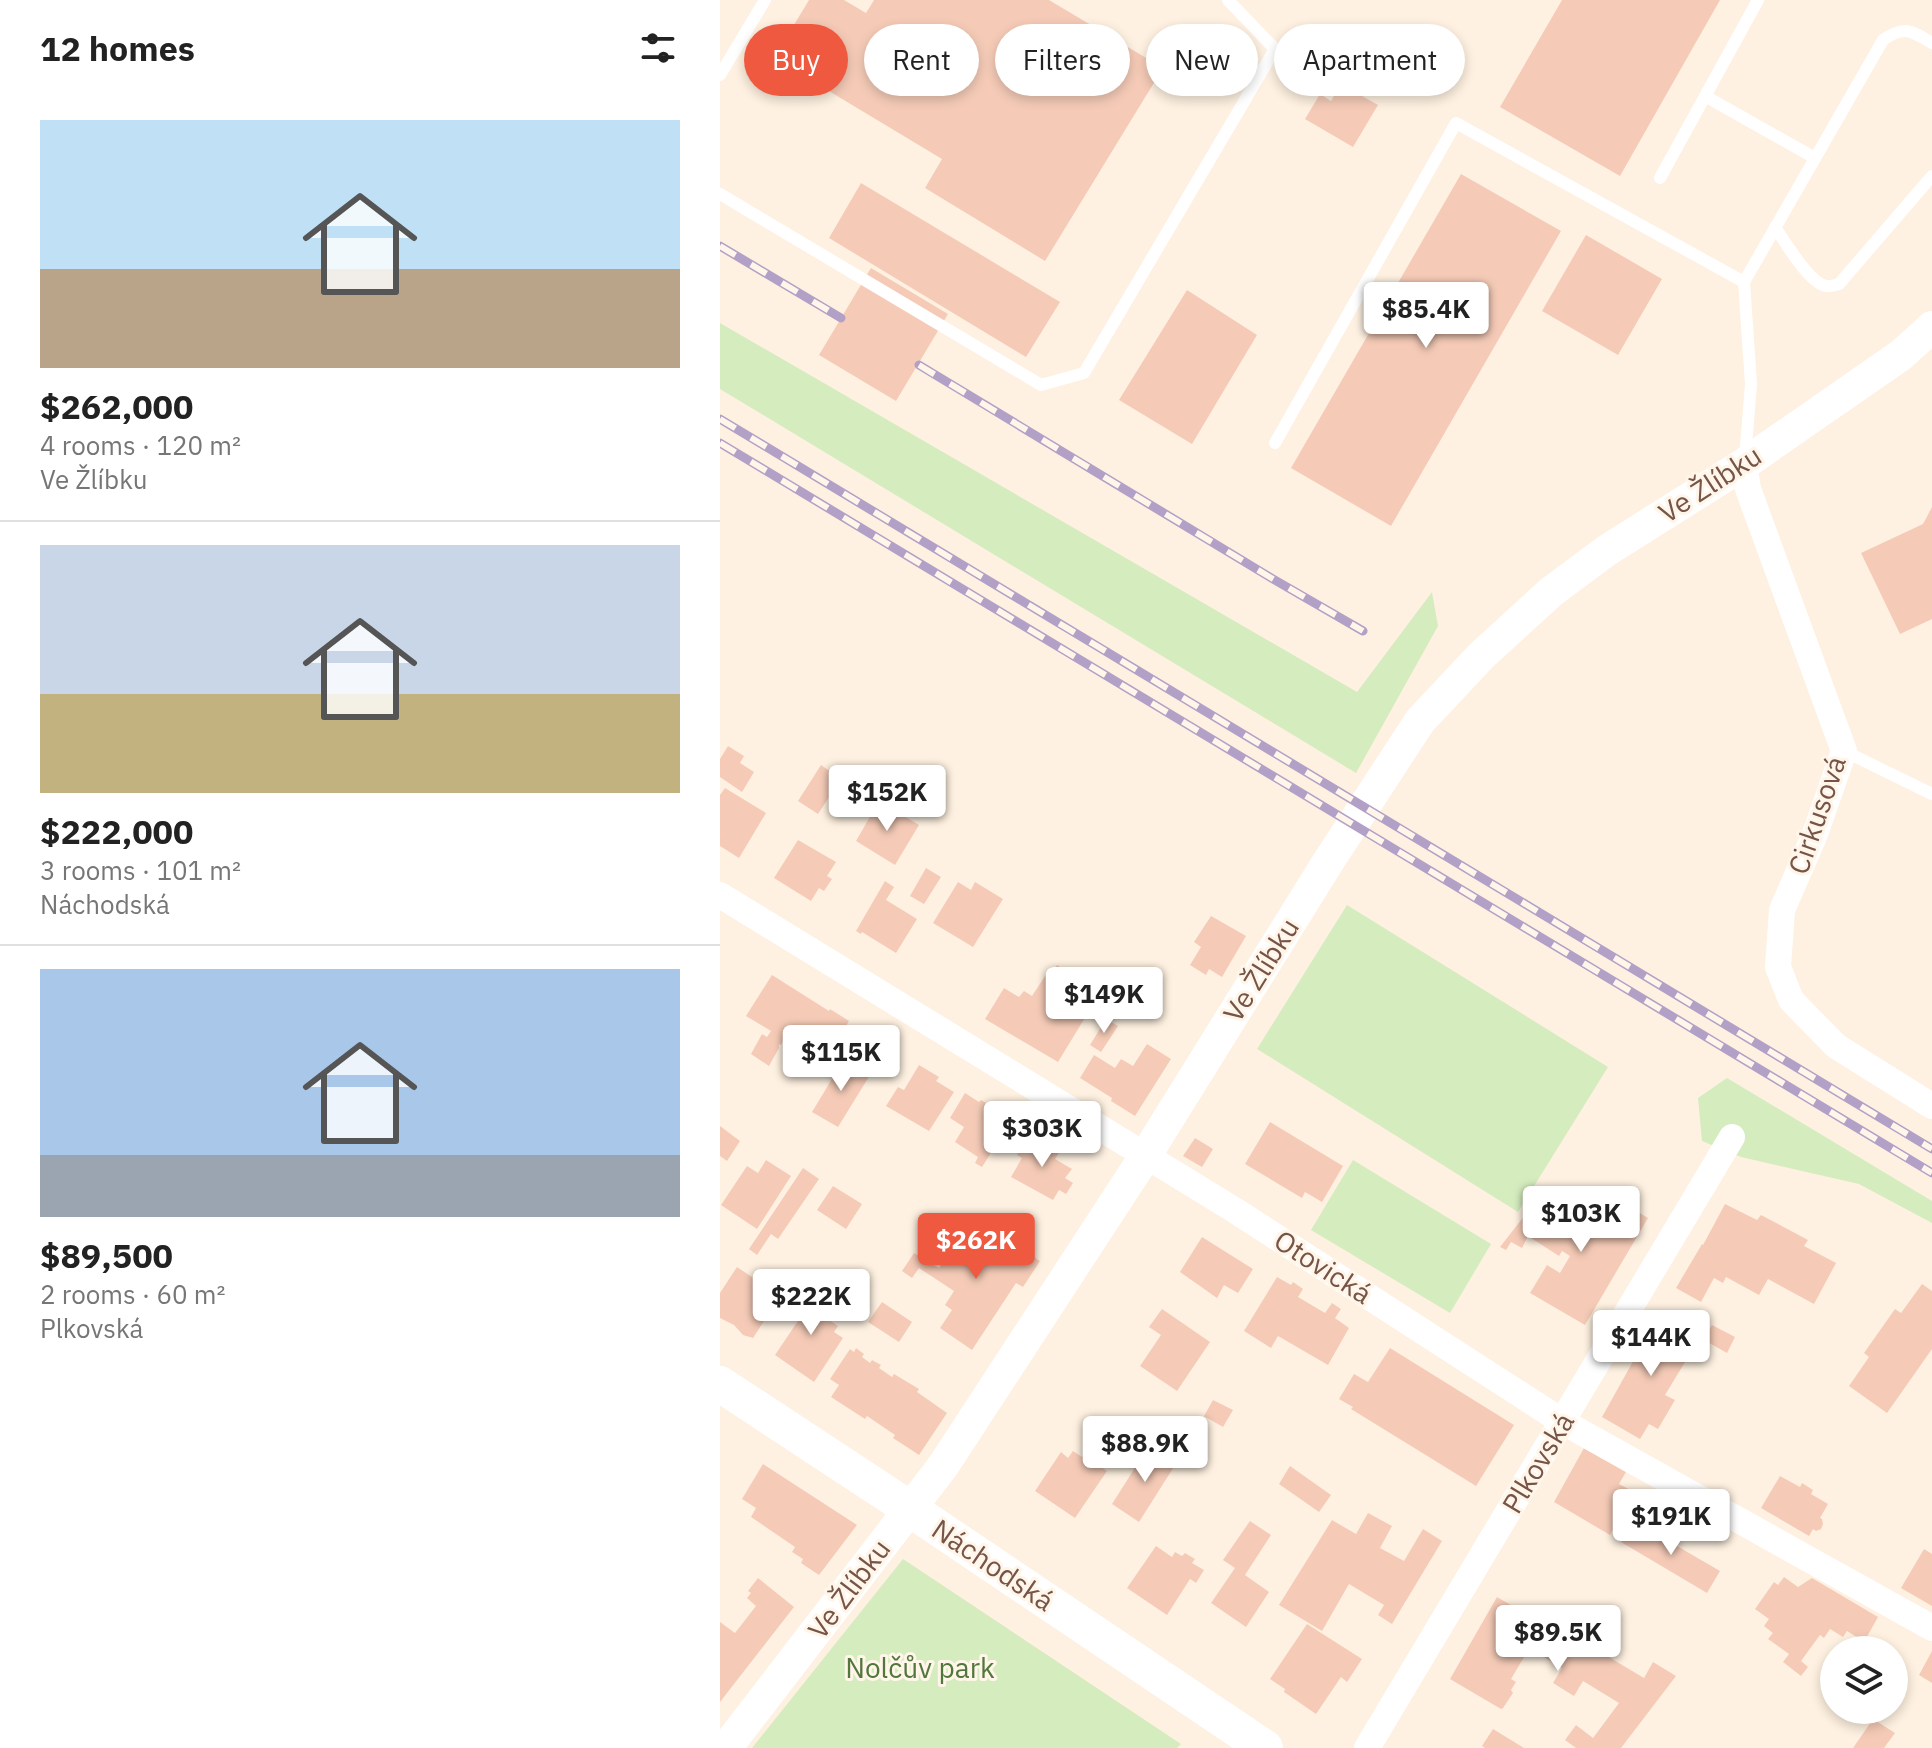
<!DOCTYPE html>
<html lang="en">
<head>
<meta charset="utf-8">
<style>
	:root { --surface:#fff; --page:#f2f2f2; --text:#222; --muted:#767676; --line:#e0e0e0; --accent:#ef593f }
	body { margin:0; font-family:"IBM Plex Sans",sans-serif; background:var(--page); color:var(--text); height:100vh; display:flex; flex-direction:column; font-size:30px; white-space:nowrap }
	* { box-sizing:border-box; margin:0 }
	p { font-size:26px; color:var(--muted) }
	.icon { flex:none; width:44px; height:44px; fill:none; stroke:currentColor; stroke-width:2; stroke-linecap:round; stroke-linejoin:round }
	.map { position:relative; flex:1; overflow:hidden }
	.side { display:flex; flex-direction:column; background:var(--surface); width:720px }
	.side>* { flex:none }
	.guide { position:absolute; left:24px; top:24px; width:760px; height:72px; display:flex; gap:16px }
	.fabs { position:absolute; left:1100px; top:1636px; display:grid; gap:16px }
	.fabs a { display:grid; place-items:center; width:88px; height:88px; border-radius:50%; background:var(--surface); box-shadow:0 4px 12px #0003; font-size:40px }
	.price { position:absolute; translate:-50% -68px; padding:0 18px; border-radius:8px; background:#fff; color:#222; font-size:26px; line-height:52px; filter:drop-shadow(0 2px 4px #0008) }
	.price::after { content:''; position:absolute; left:50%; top:48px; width:24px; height:18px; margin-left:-12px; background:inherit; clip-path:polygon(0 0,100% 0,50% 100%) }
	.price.selected { background:var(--accent); color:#fff }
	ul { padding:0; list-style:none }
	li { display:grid; align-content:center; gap:16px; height:424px; padding:0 40px }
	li+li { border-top:2px solid var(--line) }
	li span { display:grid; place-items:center; height:248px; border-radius:0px; color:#555 }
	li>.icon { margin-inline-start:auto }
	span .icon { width:144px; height:144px; fill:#fffc; stroke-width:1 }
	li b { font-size:34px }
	h2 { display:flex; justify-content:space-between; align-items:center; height:96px; padding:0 40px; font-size:34px }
	.pill { padding:0 28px; border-radius:36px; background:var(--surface); box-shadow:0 4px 12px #0003; font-size:28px; line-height:72px }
	.pill.selected { background:var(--accent); color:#fff }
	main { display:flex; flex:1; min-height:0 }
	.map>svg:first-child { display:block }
</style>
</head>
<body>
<main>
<section class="side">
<h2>12 homes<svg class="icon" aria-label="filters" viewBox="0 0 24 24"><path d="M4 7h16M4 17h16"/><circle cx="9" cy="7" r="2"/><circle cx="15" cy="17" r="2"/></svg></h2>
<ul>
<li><span style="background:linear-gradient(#bfe0f5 60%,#b9a48a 0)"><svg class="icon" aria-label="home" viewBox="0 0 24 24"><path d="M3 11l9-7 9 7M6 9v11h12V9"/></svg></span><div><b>$262,000</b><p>4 rooms · 120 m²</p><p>Ve Žlíbku</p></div></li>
<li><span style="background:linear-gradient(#c9d6e8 60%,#c2b280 0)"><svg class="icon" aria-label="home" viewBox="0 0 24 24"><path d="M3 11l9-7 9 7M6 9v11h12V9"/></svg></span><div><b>$222,000</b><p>3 rooms · 101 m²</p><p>Náchodská</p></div></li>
<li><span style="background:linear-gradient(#a9c7e8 75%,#9aa5b1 0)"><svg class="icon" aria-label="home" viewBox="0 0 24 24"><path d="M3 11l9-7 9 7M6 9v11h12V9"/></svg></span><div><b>$89,500</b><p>2 rooms · 60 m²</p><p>Plkovská</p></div></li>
</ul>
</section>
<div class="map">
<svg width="1212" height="1748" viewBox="0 0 1212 1748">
	<rect width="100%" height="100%" fill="#fef1e1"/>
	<path fill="#d5ecbf" d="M0,323L637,692L712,592L718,626L636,773L0,389Z
		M627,905L888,1067L798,1212L537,1049Z
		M1007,1078L1212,1201V1223L1139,1184L1021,1157L982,1141L978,1098Z
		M633,1160L771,1244L730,1313L591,1230Z
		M183,1559L461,1744L457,1748H32Z"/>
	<path fill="#f5cbb7" d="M89,0H124L146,13L154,0H329L443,68L325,261L205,188L222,159L54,58Z
		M842,0H1000L900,176L780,107Z
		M621,84L658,105L633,147L585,119L600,94L611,101Z
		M741,174L841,231L671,526L571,468Z
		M141,183L340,302L306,357L109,238Z
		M866,235L942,279L898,355L822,311Z
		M151,268L228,314L176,401L99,355Z
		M467,290L537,335L472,444L399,400Z
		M1212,507V619L1180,634L1141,553L1203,524Z
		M8,746L24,756L20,763L34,772L22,792L0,777V759Z
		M101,765L121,779L98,814L78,801Z
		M5,788L46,813L19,858L0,846V795Z
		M159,801L199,825L175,865L136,841Z
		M78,840L116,862L107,876L112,879L104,891L99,888L91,901L54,878Z
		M206,868L221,877L204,904L190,896Z
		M165,881L174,887L166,900L197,919L176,953L142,932L141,934L136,931Z
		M238,882L251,890L255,882L283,899L253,947L213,923Z
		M491,916L526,936L502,977L489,969L486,975L470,965L481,947L474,942Z
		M337,965L342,969L327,992L366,1016L338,1062L265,1019L284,988L299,997L304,991L312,996L331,967L335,969Z
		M52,975L109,1011L110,1009L129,1021L106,1058L67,1034L61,1045L59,1044V1048L49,1066L31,1054L42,1034L47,1037L51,1031L26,1016Z
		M386,1019L398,1026L381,1052L370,1045Z
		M427,1044L451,1059L415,1116L391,1101L392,1098L360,1078L374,1055L395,1068L401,1059L413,1066Z
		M124,1059L150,1075L118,1127L92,1112Z
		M199,1065L219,1077L216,1081L234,1092L209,1131L166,1106L178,1087L184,1090Z
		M245,1093L259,1102L261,1100L284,1114L277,1126L281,1128L277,1135L281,1137L276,1143L273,1141L270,1146L274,1148L262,1167L255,1163L258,1157L235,1142L244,1127L230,1118Z
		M550,1122L623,1166L602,1202L585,1192L582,1198L525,1164Z
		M0,1126L20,1141L7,1161L0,1156Z
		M316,1136L340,1151L335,1159L352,1169L345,1178L353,1183L346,1194L339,1190L333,1200L291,1177L302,1158L297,1155L304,1143L309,1146Z
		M475,1138L493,1149L482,1167L463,1156Z
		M46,1160L71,1176L37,1229L1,1205L27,1166L38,1173Z
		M83,1168L99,1179L58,1239L51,1234L37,1255L29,1249Z
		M113,1186L142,1204L126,1229L97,1210Z
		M886,1193L928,1218L865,1325L810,1293L827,1265L840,1273L850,1256L842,1251L839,1256L808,1236L802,1248L791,1242L786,1250L780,1247L812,1206L847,1228L850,1223L863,1230Z
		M1005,1204L1037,1220L1041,1215L1088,1240L1084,1246L1116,1263L1094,1304L1048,1279L1039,1295L1006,1277L1003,1283L994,1278L981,1302L956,1288L982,1244L983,1245Z
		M254,1224L297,1252L300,1248L320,1261L303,1287L296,1283L252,1350L220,1328L232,1310L225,1305L234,1291L199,1268L192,1278L182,1271L194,1253L219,1268L225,1259L222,1257L232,1240L236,1243L243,1231L247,1233Z
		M482,1237L533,1269L518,1293L504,1285L497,1298L460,1272Z
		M17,1267L35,1279L36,1276L62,1293L33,1338L23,1335L14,1325L0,1318V1293Z
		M557,1277L571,1285L573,1282L583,1289L578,1297L605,1313L612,1303L621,1309L615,1318L629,1328L608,1365L558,1336L551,1348L524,1331Z
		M1202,1284L1212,1291V1349L1167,1413L1129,1386L1149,1357L1144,1353L1175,1309L1181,1313Z
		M87,1288L114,1305L106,1318L118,1326L114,1332L123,1338L94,1382L55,1355L84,1312L74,1306Z
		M162,1302L192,1322L179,1342L148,1322Z
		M442,1309L490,1342L457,1391L420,1366L441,1335L429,1327Z
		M940,1313L975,1333L976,1344L945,1395L955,1400L938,1429L929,1424L920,1439L882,1417Z
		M992,1325L1015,1337L1007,1353L984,1340Z
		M136,1348L144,1354L142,1357L150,1363L152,1360L161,1365L159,1368L172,1377L174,1374L199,1389L197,1392L227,1413L199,1455L173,1438L175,1435L147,1416L145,1419L111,1397L119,1385L110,1379L130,1349L134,1352Z
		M670,1348L794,1425L756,1486L631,1409L633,1407L619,1399L634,1374L648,1382Z
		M493,1400L513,1410L503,1427L484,1416Z
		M452,1448L462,1454L419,1522L392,1504L425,1452L443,1463Z
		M864,1448L906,1472L899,1484L914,1492L890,1535L834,1502Z
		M353,1451L362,1457L363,1455L387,1471L355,1518L315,1491L341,1452L348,1458Z
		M43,1464L137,1525L99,1575L81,1563L83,1559L72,1552L75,1547L31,1517L36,1508L22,1499Z
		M570,1466L611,1495L599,1512L559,1484Z
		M1060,1476L1080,1487L1082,1483L1093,1490L1091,1494L1108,1504L1100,1518L1102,1519L1103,1524L1101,1529L1096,1531L1093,1529L1089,1536L1041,1508Z
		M648,1513L672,1526L660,1548L684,1561L703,1529L722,1541L672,1624L658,1615L664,1605L629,1584L602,1631L559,1605L612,1520L636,1534Z
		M530,1521L551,1535L525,1575L549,1592L526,1627L491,1603L515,1568L503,1560Z
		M914,1521L1000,1571L987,1593L901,1542Z
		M436,1546L452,1557L455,1552L462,1556L465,1553L475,1559L472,1563L484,1570L476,1583L470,1579L447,1615L407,1588Z
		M1204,1549L1212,1554V1606L1181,1588Z
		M1064,1577L1078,1587L1092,1578L1158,1617L1144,1642L1127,1631L1123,1637L1110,1629L1104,1638L1100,1635L1081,1661L1088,1667L1081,1676L1063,1662L1069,1654L1048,1639L1053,1633L1044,1626L1049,1619L1035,1609L1054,1582L1058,1585Z
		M38,1578L74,1607L0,1702V1622L15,1633L36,1606L27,1598L31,1593L28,1591Z
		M777,1597L823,1624L820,1631L833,1640L840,1628L924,1678L933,1662L956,1676L901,1748H856L845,1740L856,1725L873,1738L899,1703L863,1681L854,1696L833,1683L842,1668L824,1657L827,1650L813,1642L791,1679L796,1682L791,1690L793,1693L783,1708L781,1709L730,1679Z
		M587,1624L642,1659L627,1682L621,1677L596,1714L564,1692L565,1689L550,1679Z
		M1212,1651V1683L1199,1675Z
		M1153,1719L1175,1733L1164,1748H1133Z
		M773,1729L804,1748H765L762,1746Z"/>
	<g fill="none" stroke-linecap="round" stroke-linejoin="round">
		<path stroke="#fff" stroke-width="12" d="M0,75L45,0
			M985,96L1095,158
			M940,178L1038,0
			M0,194L321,385L364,373L555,49L508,0
			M1055,227C1065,242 1089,283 1106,286C1110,287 1115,285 1119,284L1212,176
			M1024,282L1163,40C1184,25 1192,31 1212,43
			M555,443L736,123L1024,282L1031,384L1025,458
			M1124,751L1212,794"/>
		<path stroke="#fff" stroke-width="26" d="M1024,464L1028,489L1124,751L1095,834L1062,910L1058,967L1071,1000L1116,1046L1212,1106
			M0,895L516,1211L843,1422L1212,1628
			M647,1748L1012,1137"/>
		<path stroke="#fff" stroke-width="32" d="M6,1748L223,1466L426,1155L608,862L700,721L761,656L831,592L886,551L1024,464L1181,355L1212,327"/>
		<path stroke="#fff" stroke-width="36" d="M0,1384L190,1509L545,1748"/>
		<defs>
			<path id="rail" d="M0,246L121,318
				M199,365L553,579L643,631
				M0,419L1212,1149
				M0,443L1212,1173"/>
		</defs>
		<use href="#rail" stroke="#b2a0c7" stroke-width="9"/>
		<use href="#rail" stroke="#fff5e9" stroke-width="6" stroke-dasharray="18" stroke-linecap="butt"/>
	</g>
	<g text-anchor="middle" stroke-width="6" stroke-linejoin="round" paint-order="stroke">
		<g font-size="28" fill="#765447" stroke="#fff5e9">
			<text transform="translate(990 484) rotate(-33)" y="10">Ve Žlíbku</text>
			<text transform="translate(1097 815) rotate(-71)" y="10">Cirkusová</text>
			<text transform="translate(541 970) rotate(-58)" y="10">Ve Žlíbku</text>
			<text transform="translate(603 1267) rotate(33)" y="10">Otovická</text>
			<text transform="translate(818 1463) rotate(-59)" y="10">Plkovská</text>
			<text transform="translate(273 1565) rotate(34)" y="10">Náchodská</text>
			<text transform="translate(129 1589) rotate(-53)" y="10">Ve Žlíbku</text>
		</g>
		<g font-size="28" fill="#52773c" stroke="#fff5e9">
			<text x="200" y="1678">Nolčův park</text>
		</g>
	</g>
</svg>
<div class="fabs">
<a><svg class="icon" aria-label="layers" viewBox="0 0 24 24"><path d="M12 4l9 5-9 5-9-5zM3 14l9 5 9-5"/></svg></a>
</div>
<b class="price" style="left:706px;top:350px">$85.4K</b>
<b class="price" style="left:167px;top:833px">$152K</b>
<b class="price" style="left:384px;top:1035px">$149K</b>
<b class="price" style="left:121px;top:1093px">$115K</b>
<b class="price" style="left:322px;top:1169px">$303K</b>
<b class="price" style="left:861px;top:1254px">$103K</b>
<b class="price selected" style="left:256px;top:1281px">$262K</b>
<b class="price" style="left:91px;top:1337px">$222K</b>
<b class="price" style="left:931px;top:1378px">$144K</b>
<b class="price" style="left:425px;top:1484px">$88.9K</b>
<b class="price" style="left:951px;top:1557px">$191K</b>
<b class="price" style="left:838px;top:1673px">$89.5K</b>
<div class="guide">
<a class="pill selected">Buy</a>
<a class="pill">Rent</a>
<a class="pill">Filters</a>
<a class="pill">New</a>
<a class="pill">Apartment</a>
</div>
</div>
</main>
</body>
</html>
